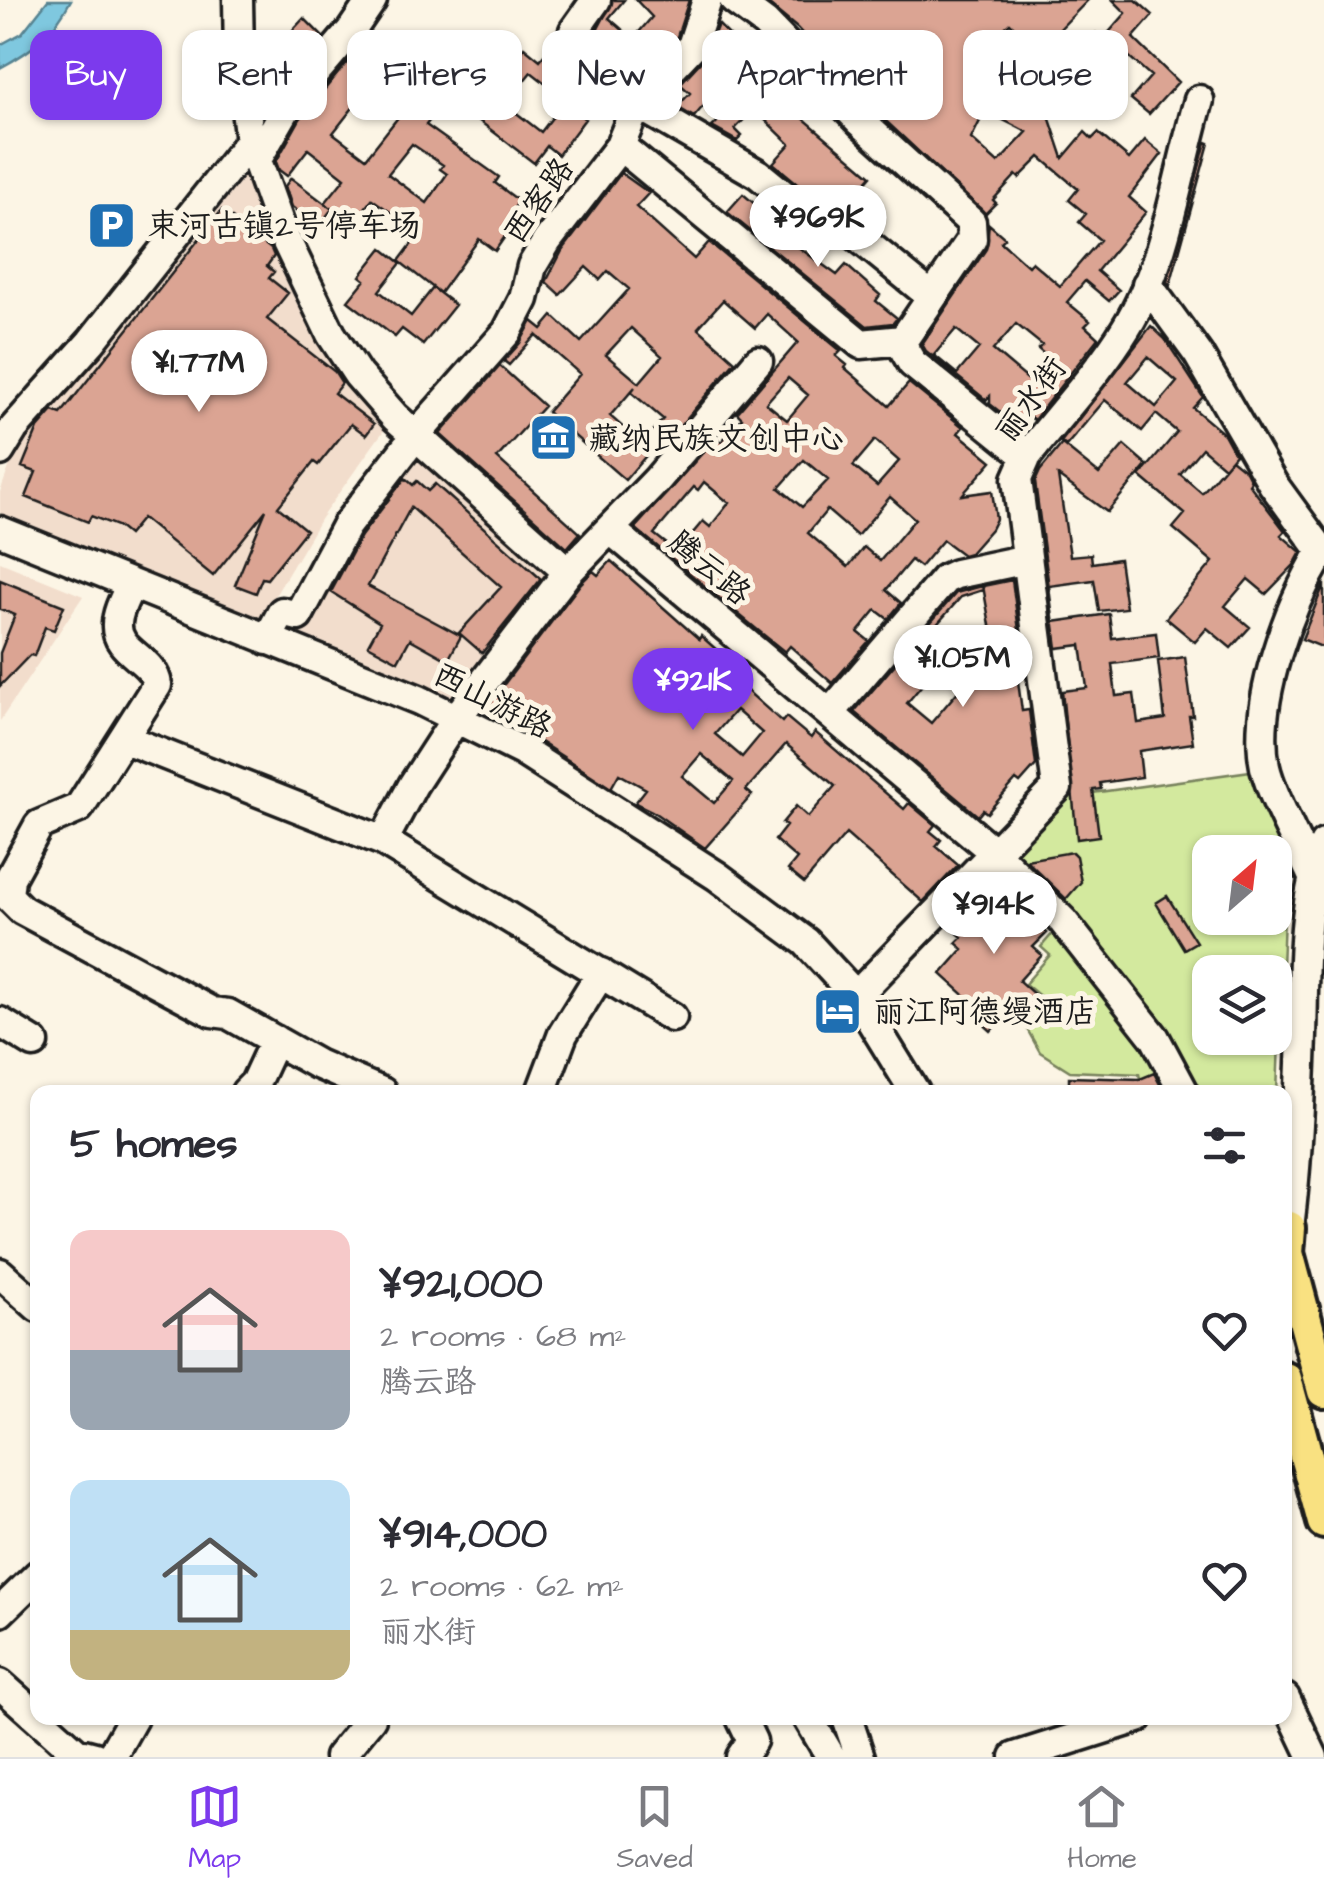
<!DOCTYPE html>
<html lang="en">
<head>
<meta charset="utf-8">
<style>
	:root { --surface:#fff; --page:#f7f7f7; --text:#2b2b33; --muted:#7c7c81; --line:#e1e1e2; --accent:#7c3aed }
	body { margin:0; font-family:"Architects Daughter","LXGW WenKai TC",sans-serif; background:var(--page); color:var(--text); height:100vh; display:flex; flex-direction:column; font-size:38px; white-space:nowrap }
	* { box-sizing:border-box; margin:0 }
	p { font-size:32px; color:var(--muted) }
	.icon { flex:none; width:55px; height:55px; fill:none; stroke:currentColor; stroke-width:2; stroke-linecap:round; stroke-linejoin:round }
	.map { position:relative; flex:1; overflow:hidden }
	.drawer { position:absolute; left:30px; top:1085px; width:1262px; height:640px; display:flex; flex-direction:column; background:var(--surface); border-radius:20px; box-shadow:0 2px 8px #0004 }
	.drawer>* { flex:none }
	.banner { position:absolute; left:30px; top:30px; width:1265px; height:90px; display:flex; gap:20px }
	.needle { width:65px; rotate:28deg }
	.buttons { position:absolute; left:1192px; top:835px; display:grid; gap:20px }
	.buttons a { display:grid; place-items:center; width:100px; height:100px; border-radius:20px; background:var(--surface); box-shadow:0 2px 8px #0004; font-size:50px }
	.price { position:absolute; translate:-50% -85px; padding:0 22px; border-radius:35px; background:#fff; color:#222; font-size:32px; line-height:65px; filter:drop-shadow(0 2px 5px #0008) }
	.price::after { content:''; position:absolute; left:50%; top:60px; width:30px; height:22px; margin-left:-15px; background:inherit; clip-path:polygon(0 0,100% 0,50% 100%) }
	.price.on { background:var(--accent); color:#fff }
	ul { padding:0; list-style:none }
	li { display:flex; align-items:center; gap:30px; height:250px; padding:0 40px }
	li span { display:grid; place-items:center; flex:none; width:280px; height:200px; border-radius:20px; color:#555 }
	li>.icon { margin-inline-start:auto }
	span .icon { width:120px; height:120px; fill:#fffc; stroke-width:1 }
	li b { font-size:42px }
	h2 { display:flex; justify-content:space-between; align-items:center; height:120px; padding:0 40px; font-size:42px }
	.chip { padding:0 35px; border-radius:20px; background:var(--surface); box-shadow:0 2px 8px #0004; font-size:35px; line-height:90px }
	.chip.on { background:var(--accent); color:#fff }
	.menu { display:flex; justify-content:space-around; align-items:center; height:140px; border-top:2px solid var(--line); background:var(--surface); font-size:28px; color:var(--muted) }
	.menu a { display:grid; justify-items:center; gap:5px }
	.menu .on { color:var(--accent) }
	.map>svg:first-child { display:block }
</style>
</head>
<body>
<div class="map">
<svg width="1324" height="1757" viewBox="0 0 1324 1757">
	<rect width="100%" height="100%" fill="#fcf5e5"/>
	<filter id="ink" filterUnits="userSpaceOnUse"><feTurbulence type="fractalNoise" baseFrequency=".01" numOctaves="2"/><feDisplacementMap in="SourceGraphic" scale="20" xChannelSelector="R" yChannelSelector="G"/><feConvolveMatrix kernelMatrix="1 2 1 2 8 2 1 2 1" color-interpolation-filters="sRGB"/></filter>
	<g filter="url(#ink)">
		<path fill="#f2ddcc" d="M237,178H249L313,328L387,426L321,518L259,623L0,513V492L22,432Z
			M409,448L555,577L454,698L418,697L280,632Z
			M0,562L83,596L0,721Z"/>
		<path fill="#d3e99e" stroke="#78825d" stroke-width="2.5" fill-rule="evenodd" d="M1258,770L1292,883L1285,892L1277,1092H1143L1139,1074L1070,1071L1040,1052L1023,1022L1042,998L1025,984L1050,955L1041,947L1053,933L982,871L1042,800ZM1210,852H1275V918H1210ZM1210,972H1275V1038H1210Z"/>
		<path fill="#7fc8df" stroke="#578391" stroke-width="2.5" d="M48,0H71C52,35 35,49 0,68V45L22,33Z"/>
		<path fill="#dba493" stroke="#1c1c1c" stroke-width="2.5" fill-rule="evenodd" d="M613,0H624L609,18L633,39L652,17L636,0H689L677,37L634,79L592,40Z
			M763,0H1088L1055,34L1059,37L1042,54L1010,23L998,34L990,51L1034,74L1032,76L1041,84L1030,106L1049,116L1063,158L1085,132L1092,139L1098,133L1129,159L1145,140L1162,154L1129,197L1146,212L1097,271L1119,290L1109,301L1085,281L1067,302L1090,321L1085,326L1098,338L1034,420L1029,416L1019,427L990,404V396L986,400L926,351L922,344L986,249L989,224L1005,238L1001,242L1028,266L1032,262L1060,286L1100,240L1079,222L1086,214L1069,200L1078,189L1040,157L1019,178L1016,175L993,200L996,203L985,214L873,109L797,28ZM985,111L1027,132L998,163L971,139ZM1016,324L1042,345L1038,349L1051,360L1032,383L993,350ZM956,329L979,348L957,374L934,355Z
			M1113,0H1136L1153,15L1133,38L1178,82L1149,114L1131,99L1151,76L1126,54L1104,78L1078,53L1096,33L1103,39L1126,13Z
			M304,18L323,37L309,51L290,33Z
			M718,24L748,54L694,117L677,107L690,93L680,84L705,57Z
			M524,47L540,60L545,54L586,85L572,104L531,72L505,104L541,132L564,102L585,119L558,155L547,146L534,163L465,110L480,89L469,80L481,64L500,79Z
			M355,53L377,70L383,62L440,107L426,125L499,177L495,183L519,201L510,214L517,219L495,251L479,239L440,293L399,261L420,233L372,199L352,225L325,203L345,178L308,149L287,176L279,170L276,162L300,119ZM370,86L403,111L366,158L333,133ZM412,144L443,165L440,169L447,174L427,203L388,174Z
			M767,73L807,114L803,118L871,176L841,210L821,203L773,163L790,144L754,109L735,129L742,136L737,141L712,127Z
			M1100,85L1119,97L1111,111L1092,99Z
			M1206,142L1209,143L1170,285L1167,282Z
			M621,173L649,193L636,207L694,259L709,242L841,351L836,356L847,365L845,368L889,406L909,383L963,427L958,433L992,461L962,495L992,491L996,519L991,529L970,553L963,555L943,540L920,567L911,560L886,590L901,603L888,619L876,610L858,632L869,641L832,683L790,646L785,652L760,632L635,528L716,438L721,442L742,418L737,413L798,342L767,314L755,328L723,300L698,328L735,361L659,451L645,439L663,419L631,392L635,387L610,416L650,451L625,480L547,412L580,374L536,335L509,365L504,361L520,343L532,321L542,329L553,316L581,342L629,289L608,271L600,280L586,267L560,295L546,282L562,251ZM631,328L662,356L639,383L606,355ZM788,378L808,395L787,420L766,403ZM875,440L899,461L877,486L853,466ZM804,460L828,480L802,507L779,488ZM704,482L729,503L710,527L703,521L677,552L654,534L694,487L698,490ZM890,497L915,519L880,561L864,547L848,567L808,533L827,510L857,536Z
			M291,178L332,209L318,227L292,207L285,186Z
			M743,194L762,210L756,216L787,244L790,241L837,275L846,265L880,295L876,301L897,318L893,323L867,326L727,212Z
			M222,210L271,249L274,256L267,266L274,272L269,278L288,293L267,319L335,372L342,383L334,393L374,424L366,435L351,424L318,465L314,462L278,507L306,530L267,579L262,578L256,593L235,585L266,510L213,576L142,518L128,535L117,526L91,516L88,522L26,497L36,472L22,467L38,428L53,411L61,414Z
			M382,248L401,263L379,291L411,316L433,288L455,305L423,345L402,329L395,337L348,301L365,280L360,276Z
			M1151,326L1165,339L1203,397L1193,408L1224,434L1235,454L1224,467L1202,448L1180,474L1202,493L1231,459L1246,471L1251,481L1249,484L1285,531L1281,535L1301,552L1294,565L1266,594L1248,579L1225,606L1250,627L1231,648L1207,628L1195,642L1166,618L1213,562L1173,528L1185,514L1140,476L1177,432L1156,414L1142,431L1105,400L1066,446L1061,442ZM1148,357L1177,382L1156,407L1127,382Z
			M500,366L544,406L497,458L580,533L567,548L440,434Z
			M1062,444L1099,474L1124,445L1147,465L1107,512L1058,476L1070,556L1091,554L1092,563L1119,559L1126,608L1099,611L1094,580L1049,586L1053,622L1109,614L1112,638L1156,633L1159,658L1112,664L1116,696L1134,694L1138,723L1165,719L1158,661L1185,657L1193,716H1189L1193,743L1139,751L1142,777L1100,783L1101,789L1093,790L1099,836L1077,839L1062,691L1087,688L1081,645L1057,648L1035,482L1040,471Z
			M405,478L413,485L417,481L428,491L435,484L541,579L482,653L459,633L501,587L411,507L368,586L461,636L448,660L410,639L398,661L368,645L380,623L331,592L361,536Z
			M611,561L699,639L701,636L734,665L727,673L782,722L786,717L811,738L815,732L904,809L909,803L935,825L930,831L941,840L936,846L958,865L923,902L846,834L804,883L788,870L797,859L775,840L786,826L782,823L796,806L808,817L835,786L786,744L746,790L752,795L705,848L652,811L635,803L646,789L619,774L611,788L531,736L494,717L496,714L486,708L581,583L593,571L598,575ZM736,710L762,733L742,757L715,734ZM701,754L733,781L714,803L682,776Z
			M0,580L64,606L54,630L45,627L34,656L30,655L0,686V653L15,615L0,609Z
			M1012,580L1025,673L1017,674L1022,711L1029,710L1036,765L1020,783L1016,780L987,813L983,810L978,816L854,712L956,593L982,586L983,590L961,597L925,638L946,656L907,703L931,723L971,676L973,679L969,638L992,636L983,586Z
			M1324,584V648L1302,639Z
			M1072,852L1076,856L1081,882L1066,899L1026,860Z
			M990,883L1047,933L1033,947L1042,955L1019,981L1036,996L1011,1024L1003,1017L991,1031L966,1008L972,1002L941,974L963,949L956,943L962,937L949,925Z
			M1167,896L1196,942L1184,949L1156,903Z
			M1154,1073L1164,1092H1069V1077L1140,1079Z"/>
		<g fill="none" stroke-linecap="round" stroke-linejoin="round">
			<defs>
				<path id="minor" d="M238,0L239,56L250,141L283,234L331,334L358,375L395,417L568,572
					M596,0L574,31V44L581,57L637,104L758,174L813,219L851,231L932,297
					M734,0L765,23L861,122L971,222L972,239L903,340L905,351L912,363L1027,456
					M620,146L861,344L903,340
					M256,161L290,102L351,31L372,0
					M1147,284L1198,354L1273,484L1324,554
					M0,451L14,428L91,342L250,141
					M610,529L994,852L1063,921L1155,1038L1184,1092
					M0,531L419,700L522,751L717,876L806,942L856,996L915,1092
					M131,584C126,596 117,611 117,624C115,653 154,658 157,685L79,808L39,825L10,878L8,896L22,910L212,1012L228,1014L317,1064L382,1092
					M267,640L282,612L298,616L346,526L416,435L507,332L524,299L532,266L547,241L620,146L637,104L692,46L707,0
					M831,712L945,579L956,574L1027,559
					M125,739L383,841L672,1017
					M383,841L413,785L457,717L568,572L656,481L758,361
					M1312,875C1299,846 1271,795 1265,767C1252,702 1289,606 1322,551
					M856,996L1057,788L1017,479L1027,456C1058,416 1100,371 1126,328C1166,264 1178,172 1199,100
					M0,1022L34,1043
					M246,1092L255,1083L275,1040
					M541,1092L563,1034L601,973
					M1285,1229L1289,1228C1297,1163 1300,1100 1302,1035C1304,972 1301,903 1324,844
					M0,1273L38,1307
					M0,1612L38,1575
					M0,1684L76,1752L95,1757
					M1285,1698L1313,1757
					M741,1718L752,1741L741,1757
					M808,1718L831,1757
					M847,1718L860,1757
					M111,1757L133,1718
					M339,1757L371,1718
					M1015,1757L1138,1718"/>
				<path id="major" d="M1289,1228L1287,1253L1324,1391
					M1285,1379L1324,1522"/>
			</defs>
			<use href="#minor" stroke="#1c1c1c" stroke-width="35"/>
			<use href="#major" stroke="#1c1c1c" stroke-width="40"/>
			<use href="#minor" stroke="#fcf5e5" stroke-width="28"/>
			<use href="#major" stroke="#f9e181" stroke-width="32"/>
		</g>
	</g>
	<defs>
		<symbol id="parking-square" viewBox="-11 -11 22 22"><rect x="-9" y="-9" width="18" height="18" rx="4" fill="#1f6fb2" stroke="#fcf5e5"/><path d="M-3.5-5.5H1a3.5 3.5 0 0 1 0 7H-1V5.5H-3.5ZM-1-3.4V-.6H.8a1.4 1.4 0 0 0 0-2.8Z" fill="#fff"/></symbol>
		<symbol id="museum-square" viewBox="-11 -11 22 22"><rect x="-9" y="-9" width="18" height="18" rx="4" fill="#1f6fb2" stroke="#fcf5e5"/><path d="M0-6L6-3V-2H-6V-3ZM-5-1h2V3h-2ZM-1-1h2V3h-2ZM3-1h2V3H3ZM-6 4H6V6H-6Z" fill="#fff"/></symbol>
		<symbol id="hotel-square" viewBox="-11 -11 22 22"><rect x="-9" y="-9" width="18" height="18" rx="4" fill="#1f6fb2" stroke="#fcf5e5"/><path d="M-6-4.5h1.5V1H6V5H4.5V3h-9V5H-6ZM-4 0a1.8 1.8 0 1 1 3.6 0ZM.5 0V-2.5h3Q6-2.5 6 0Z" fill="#fff"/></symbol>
	</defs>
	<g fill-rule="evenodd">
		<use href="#parking-square" x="84" y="198" width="55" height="55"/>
		<use href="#museum-square" x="526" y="410" width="55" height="55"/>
		<use href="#hotel-square" x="810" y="984" width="55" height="55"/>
	</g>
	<g text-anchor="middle" stroke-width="10" stroke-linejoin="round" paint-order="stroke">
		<g font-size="32" fill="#1c1c1c" stroke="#fcf5e5">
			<text transform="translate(538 200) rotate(-55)" y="11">西客路</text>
			<text transform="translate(1030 399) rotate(-54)" y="11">丽水街</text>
			<text transform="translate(710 567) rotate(40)" y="11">腾云路</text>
			<text transform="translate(493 700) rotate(27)" y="11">西山游路</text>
		</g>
		<g font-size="32" fill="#1c1c1c" stroke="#fcf5e5" text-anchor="start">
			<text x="147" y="236">束河古镇2号停车场</text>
			<text x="588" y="449">藏纳民族文创中心</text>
			<text x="873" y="1022">丽江阿德缦酒店</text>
		</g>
	</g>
</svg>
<div class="buttons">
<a><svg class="needle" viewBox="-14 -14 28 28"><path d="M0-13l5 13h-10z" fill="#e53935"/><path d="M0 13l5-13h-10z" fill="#7c7c81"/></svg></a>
<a><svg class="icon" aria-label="layers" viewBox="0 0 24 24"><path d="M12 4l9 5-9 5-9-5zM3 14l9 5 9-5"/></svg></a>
</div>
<b class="price" style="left:818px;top:270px">¥969K</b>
<b class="price" style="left:199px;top:415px">¥1.77M</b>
<b class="price" style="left:963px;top:710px">¥1.05M</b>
<b class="price on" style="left:693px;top:733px">¥921K</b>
<b class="price" style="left:994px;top:957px">¥914K</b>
<div class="banner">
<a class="chip on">Buy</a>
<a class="chip">Rent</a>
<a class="chip">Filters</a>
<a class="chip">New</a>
<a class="chip">Apartment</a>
<a class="chip">House</a>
</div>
<section class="drawer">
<h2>5 homes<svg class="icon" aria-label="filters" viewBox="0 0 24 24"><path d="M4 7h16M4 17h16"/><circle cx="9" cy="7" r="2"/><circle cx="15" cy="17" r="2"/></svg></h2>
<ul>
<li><span style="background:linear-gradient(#f6c9c9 60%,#9aa5b1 0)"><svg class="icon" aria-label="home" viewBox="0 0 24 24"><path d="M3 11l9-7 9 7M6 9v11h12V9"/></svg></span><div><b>¥921,000</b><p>2 rooms · 68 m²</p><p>腾云路</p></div><svg class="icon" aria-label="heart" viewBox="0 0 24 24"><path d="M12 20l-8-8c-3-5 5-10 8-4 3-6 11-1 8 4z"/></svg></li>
<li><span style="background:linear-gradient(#bfe0f5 75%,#c2b280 0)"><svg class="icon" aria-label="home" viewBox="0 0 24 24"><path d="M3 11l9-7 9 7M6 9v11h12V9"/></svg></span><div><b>¥914,000</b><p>2 rooms · 62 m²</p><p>丽水街</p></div><svg class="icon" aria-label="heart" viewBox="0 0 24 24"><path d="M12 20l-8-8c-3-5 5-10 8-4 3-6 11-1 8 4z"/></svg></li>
</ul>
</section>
</div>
<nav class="menu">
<a class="on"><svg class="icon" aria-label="map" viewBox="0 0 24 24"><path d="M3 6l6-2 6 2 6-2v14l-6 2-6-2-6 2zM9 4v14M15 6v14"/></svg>Map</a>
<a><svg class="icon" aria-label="saved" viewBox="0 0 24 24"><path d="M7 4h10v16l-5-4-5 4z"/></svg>Saved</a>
<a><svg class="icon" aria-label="home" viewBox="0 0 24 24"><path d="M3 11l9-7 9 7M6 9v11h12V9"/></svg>Home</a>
</nav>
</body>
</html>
